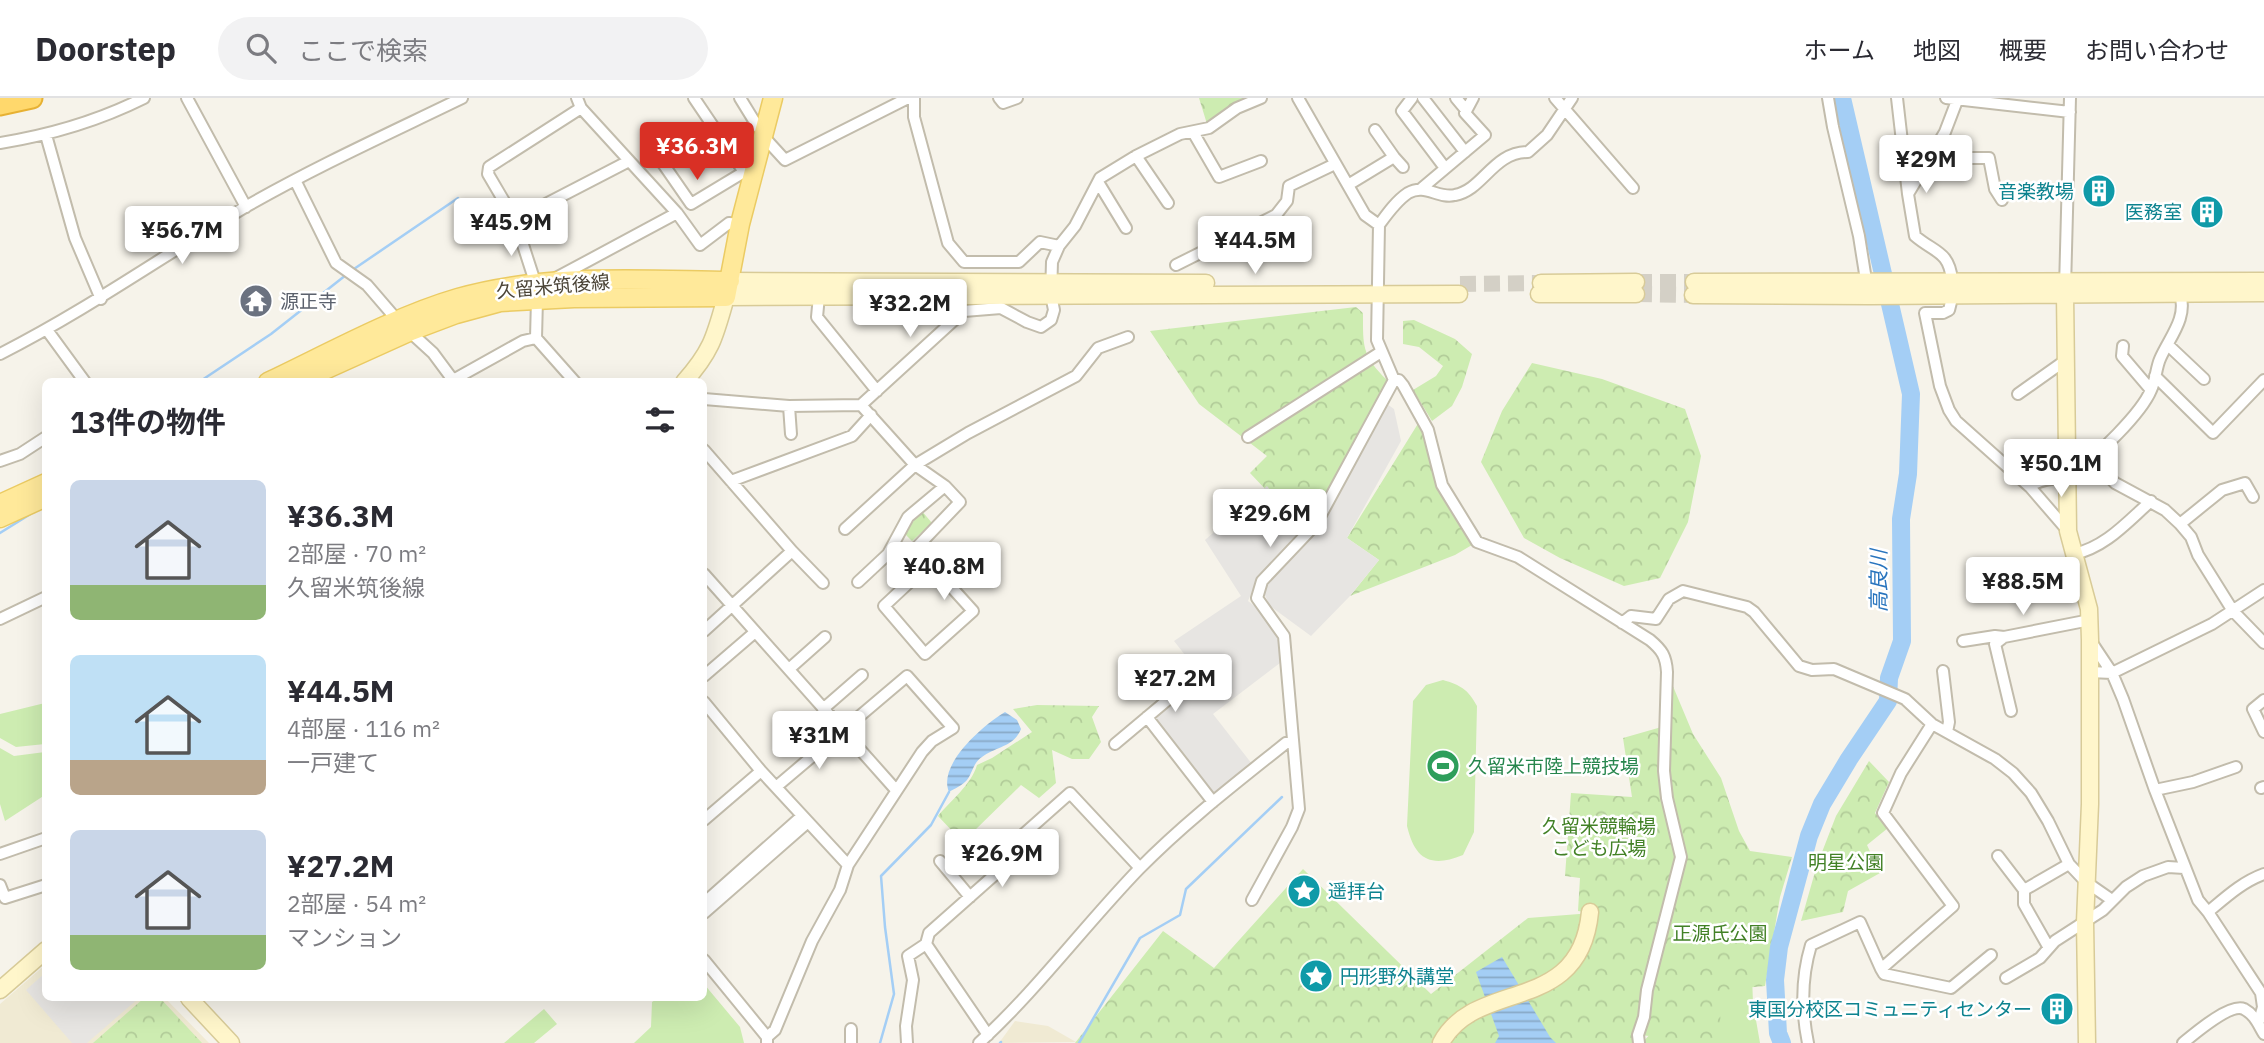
<!DOCTYPE html>
<html lang="ja">
<head>
<meta charset="utf-8">
<style>
	:root { --surface:#fff; --page:#f2f2f3; --text:#2b2b33; --muted:#7c7c81; --line:#e1e1e2; --accent:#d93025 }
	body { margin:0; font-family:"IBM Plex Sans","Noto Sans JP",sans-serif; background:var(--page); color:var(--text); height:100vh; display:flex; flex-direction:column; font-size:26px; white-space:nowrap }
	* { box-sizing:border-box; margin:0 }
	p { font-size:23px; color:var(--muted) }
	.icon { flex:none; width:38px; height:38px; fill:none; stroke:currentColor; stroke-width:2; stroke-linecap:round; stroke-linejoin:round }
	.map { position:relative; flex:1; overflow:hidden }
	.panel { position:absolute; left:42px; top:280px; width:665px; height:623px; display:flex; flex-direction:column; background:var(--surface); border-radius:10px; box-shadow:0 7px 28px #0002 }
	.panel>* { flex:none }
	.price { position:absolute; translate:-50% -60px; padding:0 16px; border-radius:7px; background:#fff; color:#222; font-size:23px; line-height:46px; filter:drop-shadow(0 2px 4px #0008) }
	.price::after { content:''; position:absolute; left:50%; top:42px; width:21px; height:16px; margin-left:-10px; background:inherit; clip-path:polygon(0 0,100% 0,50% 100%) }
	.price.on { background:var(--accent); color:#fff }
	ul { padding:0; list-style:none }
	li { display:flex; align-items:center; gap:21px; height:175px; padding:0 28px }
	li span { display:grid; place-items:center; flex:none; width:196px; height:140px; border-radius:10px; color:#555 }
	li>.icon { margin-inline-start:auto }
	span .icon { width:84px; height:84px; fill:#fffc; stroke-width:1 }
	li b { font-size:30px }
	h2 { display:flex; justify-content:space-between; align-items:center; height:84px; padding:0 28px; font-size:30px }
	header { display:flex; align-items:center; gap:42px; box-sizing:border-box; height:98px; padding:0 35px; background:var(--surface); border-bottom:2px solid var(--line) }
	header strong { font-size:33px }
	nav { display:flex; gap:38px; margin-inline-start:auto; font-size:24px }
	.search { width:490px; height:63px; background:var(--page); display:flex; align-items:center; gap:18px; box-sizing:border-box; padding:0 24px; border-radius:38px; color:var(--muted); font-size:26px }
	.map>svg:first-child { display:block }
</style>
</head>
<body>
<header>
<strong>Doorstep</strong>
<div class="search"><svg class="icon" aria-label="search" viewBox="0 0 24 24"><circle cx="10" cy="10" r="6"/><path d="M15 15l6 6"/></svg>ここで検索</div>
<nav><a>ホーム</a><a>地図</a><a>概要</a><a>お問い合わせ</a></nav>
</header>
<div class="map">
<svg width="2264" height="945" viewBox="0 0 2264 945">
	<defs>
		<pattern id="forest-crowns" width="20" height="18" patternUnits="userSpaceOnUse" patternTransform="scale(1.75)"><rect width="20" height="18" fill="#cdecb1"/><path d="M2 6a3 3 0 1 1 6 0M12 15a3 3 0 1 1 6 0" fill="none" stroke="#b2cc99"/></pattern>
		<pattern id="water-rules" width="6" height="5" patternUnits="userSpaceOnUse" patternTransform="scale(1.75)"><rect width="6" height="5" fill="#a4cef5"/><path d="M0 2.5h6" fill="none" stroke="#88a9c7"/></pattern>
	</defs>
	<rect width="100%" height="100%" fill="#f6f3ea"/>
	<path fill="#f0ead3" d="M45,867L46,900H165L209,945H0V906Z
		M1015,923L1048,928L1076,944L999,945Z"/>
	<path fill="#cdecb1" d="M1443,582C1460,587 1468,591 1477,608L1474,734L1463,757C1431,770 1415,762 1407,728L1413,603L1426,587Z
		M45,605V646L16,649L0,640V616Z
		M0,650L14,658L45,654V697L5,723L0,706Z
		M1752,878L1753,905L1760,945H1642L1661,924L1712,891Z
		M704,886L740,929L744,945H634L651,929L652,904L658,900H704Z
		M544,911L557,926L534,945H504Z"/>
	<path fill="url(#forest-crowns)" d="M1199,0H1250L1207,26Z
		M1356,209L1363,215C1363,249 1362,257 1387,282L1319,423L1304,432L1250,375L1267,358L1199,306L1150,233Z
		M1414,222L1455,241L1472,256L1462,289L1452,308L1432,323L1413,292L1436,278L1443,268L1419,249L1403,246V223Z
		M1532,265L1602,281L1685,311L1701,358L1688,424L1660,480L1624,488L1560,460L1524,440L1481,364L1502,313Z
		M1419,324L1442,387L1477,444L1455,457L1350,498L1379,462L1347,440Z
		M921,412L932,425L912,443L903,434L909,423Z
		M1667,574L1693,636L1721,680L1739,733L1750,753L1792,759L1780,799L1765,888L1722,892L1719,944L1638,937L1635,945H1075L1163,833L1214,870L1303,771L1431,896L1528,820L1592,815L1578,813L1580,780L1565,778L1571,695L1632,699L1623,640L1665,628Z
		M1037,607L1099,608L1092,619L1101,644L1089,661H1072L1052,652L1056,685L1039,700L1021,687L973,734L955,736L938,718C952,701 971,687 977,667L992,660L1032,634L1013,611Z
		M1869,663L1889,684L1875,715L1888,730L1867,747L1880,775L1848,793L1843,814L1801,823L1817,767L1836,718Z
		M144,900H160L202,945H93Z"/>
	<path fill="#e7e5e2" d="M1387,306L1394,311L1401,343L1347,440L1379,462L1350,498L1311,538L1270,508L1264,495L1263,485L1322,421Z
		M1267,388L1303,433L1255,486L1248,503L1256,509L1280,541V565L1213,616L1252,666L1214,698L1156,625V620L1203,580L1174,543L1241,498L1205,442Z
		M45,875L46,900H139L87,945H72L26,892Z"/>
	<path fill="url(#water-rules)" d="M1005,614L1017,622L1021,631C1014,649 995,649 982,659C973,665 973,674 967,682C963,687 954,691 949,694C937,666 985,626 1005,614Z
		M1502,859L1550,939L1556,945H1495L1499,938L1476,874Z"/>
	<g fill="none" stroke-linecap="round" stroke-linejoin="round">
		<path stroke="#a4cef5" stroke-width="2.5" d="M351,173L458,100
			M199,284L271,236L346,177
			M0,435L37,412
			M880,945L894,896L885,829L881,778L931,727L949,694
			M1000,945L1001,944
			M1079,945L1140,840L1180,817L1186,791L1282,699"/>
		<path stroke="#a4cef5" stroke-width="18" d="M1782,945L1778,935L1775,882L1779,849L1809,738L1822,706L1849,661L1888,603L1889,580L1902,543L1901,421L1908,376L1911,296L1842,0"/>
		<path stroke="#d4d0c6" stroke-width="16" stroke-dasharray="16 8" stroke-linecap="butt" d="M1636,184H1694
			M1460,186L1541,185
			M1636,196L1693,197"/>
		<defs>
			<path id="street" d="M187,0L246,109
				M577,0L581,10L677,115L700,147L729,125L740,126
				M694,0L744,74L750,76
				M740,0L764,39L785,62L908,0
				M914,0V19L948,145L964,164H1019L1040,144L1059,148
				M999,0L1003,5L1017,0
				M1298,0L1365,117L1379,127
				M1412,0L1402,13L1445,70
				M1423,0L1465,54
				M1456,0L1466,12
				M1555,0L1633,90
				M1572,0L1547,37L1528,54C1493,54 1483,92 1455,97C1438,101 1425,85 1408,95C1396,103 1387,116 1379,127L1377,242L1394,282H1399L1403,287L1428,332L1442,387L1477,444L1518,459L1650,542C1662,552 1666,558 1667,574L1664,673L1667,700L1681,759L1647,892L1644,919L1638,937L1639,945
				M1828,0L1833,29L1859,138L1866,182
				M1897,0L1908,96
				M1946,0L2070,14
				M1193,34L1219,79L1261,63
				M46,37L75,140L101,201
				M0,45C50,37 98,23 144,0
				M657,57L691,106L744,74
				M1136,58L1168,105
				M1394,59L1403,69
				M1929,60H1989L1995,91L2002,102
				M295,82L336,165L367,187L398,223L433,255L453,282L523,243L536,240
				M1098,84L1126,130
				M1348,87L1394,59L1375,32
				M1422,90L1485,37L1465,15L1473,0
				M515,122L629,63
				M1176,167L1276,117L1287,103L1289,88L1335,66
				M556,180L677,115
				M1952,182C1949,153 1935,155 1915,138L1908,96L1945,34L1958,0
				M536,187L515,122L488,76L489,69L581,10
				M2065,190L2070,0
				M1953,196L1949,212L1943,215H1925L1940,288L1949,312L1956,323L2030,389C2042,378 2062,383 2075,374C2097,358 2141,316 2151,292C2156,282 2156,270 2160,261C2169,240 2188,220 2180,196
				M819,198L817,219L877,293
				M537,201L536,240L575,284
				M47,232L85,284
				M2168,247L2204,281
				M2123,248L2122,258L2151,292
				M0,256C87,212 164,157 247,108C317,68 390,35 462,0
				M2155,278L2213,335L2264,282
				M2018,296L2066,262
				M704,301L789,308L861,307L964,213L1001,210L1027,224L1041,229L1051,222L1054,212L1051,197L1052,164L1059,148L1075,128L1100,80L1136,58L1180,36L1209,30L1237,10L1261,0
				M861,307L915,367L968,335L1076,278L1098,250L1128,239
				M789,308L791,336
				M1248,339L1381,254
				M704,352L792,453L704,533
				M2091,360L2115,385L2165,412L2180,426L2191,439L2198,457L2233,513L2264,545
				M0,363L20,356L46,339
				M731,383L852,338L871,317
				M2030,389L2068,433
				M2180,426L2222,392L2245,385L2253,399
				M845,431L915,367L945,388L908,419L888,456L858,484
				M792,453L823,485
				M2074,456C2106,449 2127,424 2151,403
				M930,465L884,508L925,556L973,513L916,450L960,404L945,388
				M704,476L896,692
				M0,521L46,499
				M1622,525L1631,518L1656,521L1669,501L1683,493L1747,509L1754,514L1799,568L1812,572L1834,571L1905,601L1932,626L1995,661L2013,675L2031,695L2048,723L2069,766L2086,784L2112,802
				M2004,539L1995,546L2011,613
				M2090,542L2112,575L2123,601L2155,692L2198,802L2208,814L2261,895L2263,909L2259,923
				M1963,543L1995,538L2004,539L2090,522
				M789,571L825,539
				M1943,573L1949,624L1947,634
				M2090,574L2112,575L2212,526L2264,492
				M704,578L754,535
				M2264,602L2253,611L2264,634
				M704,604L761,673L704,722
				M823,611L862,577
				M1147,619L1213,704
				M1115,646L1177,594L1162,574
				M761,673L848,767
				M2261,690L2264,689
				M2155,692L2193,684L2236,669
				M0,756L46,740
				M1998,758L2024,792V806L2049,850
				M940,763L970,799
				M0,787L5,800L46,787
				M2024,792L2069,766
				M1252,802L1292,729L1299,711L1284,538L1257,500L1262,483L1316,426L1394,282
				M704,805L802,718
				M2208,814C2226,799 2242,784 2264,776
				M704,815L808,724
				M926,846L988,937
				M704,862L767,939V945
				M1881,871L1884,876L1951,890L1991,857
				M2006,880L2040,860L2055,843L2103,812L2126,789L2143,778L2168,769L2184,770
				M851,931V945
				M767,939L775,932L812,843L840,792L848,767L922,654L932,643L953,630L907,578L776,689
				M907,945L906,928L913,882L908,858L926,846L929,835L999,773L1017,742L1070,695L1140,770
				M979,945C1037,892 1084,828 1139,771C1184,725 1236,685 1286,645L1292,644
				M1808,945C1801,911 1801,880 1811,847L1860,824L1881,871L1953,808L1883,715L1901,675L1932,626
				M2183,945C2194,936 2230,905 2244,911C2255,917 2258,926 2264,936"/>
			<path id="secondary" d="M730,183L1206,185
				M1694,184L2264,183
				M1541,185L1636,184
				M1539,196H1636
				M2065,196L2068,433L2089,511L2090,542V706L2085,824L2087,945
				M1693,197L1870,198L2264,195
				M684,284C712,253 715,238 726,199L1459,196
				M0,892L46,852
				M189,900L231,945
				M1441,945C1476,879 1580,919 1590,814"/>
			<path id="primary" d="M268,284C327,256 396,218 458,200C545,175 641,182 730,183
				M298,284L411,233L456,216L500,204L574,200L726,199L740,126L773,0
				M0,406L46,385
				M0,420L46,399"/>
			<path id="highway" d="M0,7L32,0"/>
		</defs>
		<use href="#street" stroke="#c2bcac" stroke-width="14"/>
		<use href="#secondary" stroke="#d8cb98" stroke-width="19"/>
		<use href="#primary" stroke="#ebcb63" stroke-width="21"/>
		<use href="#highway" stroke="#e7b133" stroke-width="23"/>
		<use href="#street" stroke="#fff" stroke-width="10"/>
		<use href="#secondary" stroke="#fff6cb" stroke-width="16"/>
		<use href="#primary" stroke="#ffe99a" stroke-width="18"/>
		<use href="#highway" stroke="#ffd86c" stroke-width="19"/>
	</g>
	<defs>
		<symbol id="building-disc" viewBox="-11 -11 22 22"><circle r="9.5" fill="#0f9aa8" stroke="#fff"/><path d="M-4-6H4V6H1V3H-1V6H-4ZM-2.5-4.3h1.7v1.8h-1.7ZM.8-4.3h1.7v1.8H.8ZM-2.5-1h1.7V.8h-1.7ZM.8-1h1.7V.8H.8Z" fill="#fff"/></symbol>
		<symbol id="temple-disc" viewBox="-11 -11 22 22"><circle r="9.5" fill="#6b7280" stroke="#fff"/><path d="M0-6L5-2H3V0L6.5 2.5H4V6H1.5V3h-3V6H-4V2.5H-6.5L-3 0V-2H-5Z" fill="#fff"/></symbol>
		<symbol id="stadium-disc" viewBox="-11 -11 22 22"><circle r="9.5" fill="#2e9e5b" stroke="#fff"/><path d="M0-5a6.5 5 0 1 0 0 10a6.5 5 0 1 0 0-10ZM-3.5-1.8h7v3.6h-7Z" fill="#fff"/></symbol>
		<symbol id="sight-disc" viewBox="-11 -11 22 22"><circle r="9.5" fill="#0f9aa8" stroke="#fff"/><path d="M0-6L1.8-2.2L6-1.7L2.9 1.2L3.7 5.4L0 3.3L-3.7 5.4L-2.9 1.2L-6-1.7L-1.8-2.2Z" fill="#fff"/></symbol>
	</defs>
	<g fill-rule="evenodd">
		<use href="#building-disc" x="2080" y="74" width="38" height="38"/>
		<use href="#building-disc" x="2188" y="95" width="38" height="38"/>
		<use href="#temple-disc" x="237" y="184" width="38" height="38"/>
		<use href="#stadium-disc" x="1424" y="649" width="38" height="38"/>
		<use href="#sight-disc" x="1285" y="774" width="38" height="38"/>
		<use href="#sight-disc" x="1297" y="859" width="38" height="38"/>
		<use href="#building-disc" x="2038" y="892" width="38" height="38"/>
	</g>
	<g text-anchor="middle" stroke-width="5" stroke-linejoin="round" paint-order="stroke">
		<g font-size="19" fill="#0d838f" stroke="#fff" text-anchor="end">
			<text x="2074" y="100">音楽教場</text>
			<text x="2182" y="121">医務室</text>
			<text x="1328" y="800" text-anchor="start">遥拝台</text>
			<text x="1340" y="885" text-anchor="start">円形野外講堂</text>
			<text x="2032" y="918">東国分校区コミュニティセンター</text>
		</g>
		<g font-size="19" fill="#4b4437" stroke="#fff">
			<text transform="translate(553 188) rotate(-5)" y="7">久留米筑後線</text>
		</g>
		<g font-size="19" fill="#5b616d" stroke="#fff" text-anchor="start">
			<text x="280" y="210">源正寺</text>
		</g>
		<g font-size="19" fill="#27864d" stroke="#fff" text-anchor="start">
			<text x="1468" y="675">久留米市陸上競技場</text>
		</g>
		<g font-size="19" fill="#428126" stroke="#fff">
			<text x="1599" y="735">久留米競輪場<tspan x="1599" dy="22">こども広場</tspan></text>
			<text x="1846" y="771">明星公園</text>
			<text x="1720" y="842">正源氏公園</text>
		</g>
		<g font-size="21" font-style="italic" fill="#2975be" stroke="#fff">
			<text transform="translate(1879 483) rotate(-90)" y="7">高良川</text>
		</g>
	</g>
</svg>
<b class="price on" style="left:697px;top:84px">¥36.3M</b>
<b class="price" style="left:1926px;top:97px">¥29M</b>
<b class="price" style="left:511px;top:160px">¥45.9M</b>
<b class="price" style="left:182px;top:168px">¥56.7M</b>
<b class="price" style="left:1255px;top:178px">¥44.5M</b>
<b class="price" style="left:910px;top:241px">¥32.2M</b>
<b class="price" style="left:2061px;top:401px">¥50.1M</b>
<b class="price" style="left:1270px;top:451px">¥29.6M</b>
<b class="price" style="left:944px;top:504px">¥40.8M</b>
<b class="price" style="left:2023px;top:519px">¥88.5M</b>
<b class="price" style="left:1175px;top:616px">¥27.2M</b>
<b class="price" style="left:819px;top:673px">¥31M</b>
<b class="price" style="left:1002px;top:791px">¥26.9M</b>
<section class="panel">
<h2>13件の物件<svg class="icon" aria-label="filters" viewBox="0 0 24 24"><path d="M4 7h16M4 17h16"/><circle cx="9" cy="7" r="2"/><circle cx="15" cy="17" r="2"/></svg></h2>
<ul>
<li><span style="background:linear-gradient(#c9d6e8 75%,#8fb573 0)"><svg class="icon" aria-label="home" viewBox="0 0 24 24"><path d="M3 11l9-7 9 7M6 9v11h12V9"/></svg></span><div><b>¥36.3M</b><p>2部屋 · 70 m²</p><p>久留米筑後線</p></div></li>
<li><span style="background:linear-gradient(#bfe0f5 75%,#b9a48a 0)"><svg class="icon" aria-label="home" viewBox="0 0 24 24"><path d="M3 11l9-7 9 7M6 9v11h12V9"/></svg></span><div><b>¥44.5M</b><p>4部屋 · 116 m²</p><p>一戸建て</p></div></li>
<li><span style="background:linear-gradient(#c9d6e8 75%,#8fb573 0)"><svg class="icon" aria-label="home" viewBox="0 0 24 24"><path d="M3 11l9-7 9 7M6 9v11h12V9"/></svg></span><div><b>¥27.2M</b><p>2部屋 · 54 m²</p><p>マンション</p></div></li>
</ul>
</section>
</div>
</body>
</html>
